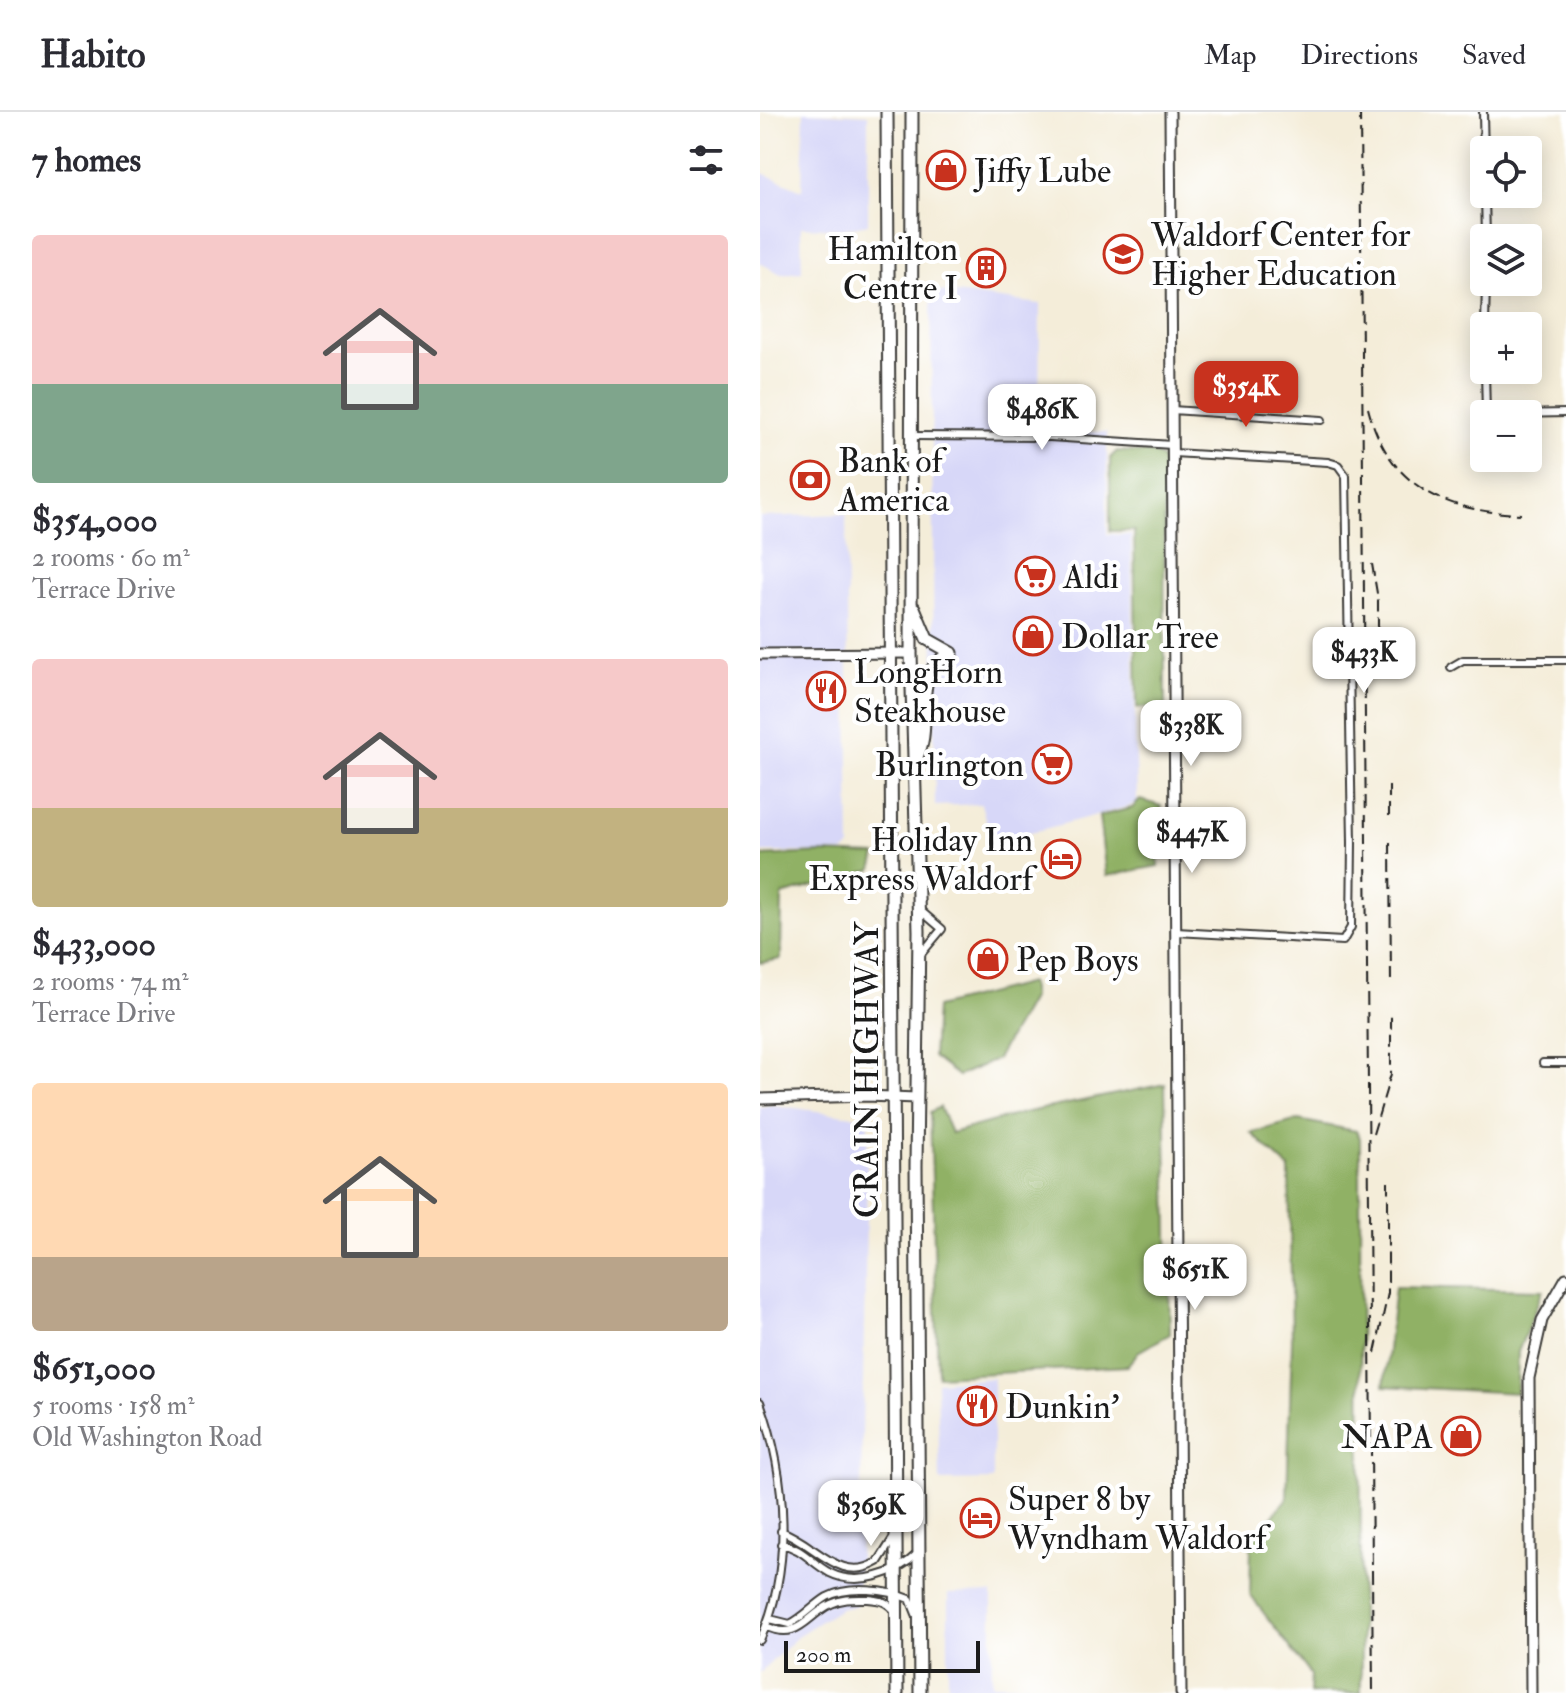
<!DOCTYPE html>
<html lang="en">
<head>
<meta charset="utf-8">
<style>
	:root { --surface:#fff; --page:#f7f7f7; --text:#2b2b33; --muted:#7c7c81; --line:#e1e1e2; --accent:#c8321e }
	body { margin:0; font-family:"IM FELL Double Pica",serif; background:var(--page); color:var(--text); height:100vh; display:flex; flex-direction:column; font-size:30px; white-space:nowrap }
	* { box-sizing:border-box; margin:0 }
	p { font-size:26px; color:var(--muted) }
	.icon { flex:none; width:44px; height:44px; fill:none; stroke:currentColor; stroke-width:2; stroke-linecap:round; stroke-linejoin:round }
	.map { position:relative; flex:1; overflow:hidden }
	.panel { display:flex; flex-direction:column; background:var(--surface); width:760px }
	.panel>* { flex:none }
	.fabs { position:absolute; left:710px; top:24px; display:grid; gap:16px }
	.fabs a { display:grid; place-items:center; width:72px; height:72px; border-radius:8px; background:var(--surface); box-shadow:0 4px 20px #0003; font-size:40px }
	.scale { position:absolute; left:24px; bottom:20px; width:196px; box-sizing:border-box; padding-left:8px; border:4px solid #1c1c1c; border-top:0; font-size:22px; line-height:28px; white-space:nowrap; color:#1c1c1c; -webkit-text-stroke:6px #fff; paint-order:stroke }
	.price { position:absolute; translate:-50% -68px; padding:0 18px; border-radius:16px; background:#fff; color:#222; font-size:26px; line-height:52px; filter:drop-shadow(0 2px 4px #0008) }
	.price::after { content:''; position:absolute; left:50%; top:48px; width:24px; height:18px; margin-left:-12px; background:inherit; clip-path:polygon(0 0,100% 0,50% 100%) }
	.price.selected { background:var(--accent); color:#fff }
	ul { padding:0; list-style:none }
	li { display:grid; align-content:center; gap:16px; height:424px; padding:0 32px }
	li span { display:grid; place-items:center; height:248px; border-radius:8px; color:#555 }
	li>.icon { margin-inline-start:auto }
	span .icon { width:144px; height:144px; fill:#fffc; stroke-width:1 }
	li b { font-size:34px }
	h2 { display:flex; justify-content:space-between; align-items:center; height:96px; padding:0 32px; font-size:34px }
	header { display:flex; align-items:center; gap:48px; box-sizing:border-box; height:112px; padding:0 40px; background:var(--surface); border-bottom:2px solid var(--line) }
	header strong { font-size:38px }
	nav { display:flex; gap:44px; margin-inline-start:auto; font-size:28px }
	main { display:flex; flex:1; min-height:0 }
	.map>svg:first-child { display:block }
</style>
</head>
<body>
<header>
<strong>Habito</strong>
<nav><a>Map</a><a>Directions</a><a>Saved</a></nav>
</header>
<main>
<section class="panel">
<h2>7 homes<svg class="icon" aria-label="filters" viewBox="0 0 24 24"><path d="M4 7h16M4 17h16"/><circle cx="9" cy="7" r="2"/><circle cx="15" cy="17" r="2"/></svg></h2>
<ul>
<li><span style="background:linear-gradient(#f6c9c9 60%,#7fa58c 0)"><svg class="icon" aria-label="home" viewBox="0 0 24 24"><path d="M3 11l9-7 9 7M6 9v11h12V9"/></svg></span><div><b>$354,000</b><p>2 rooms · 60 m²</p><p>Terrace Drive</p></div></li>
<li><span style="background:linear-gradient(#f6c9c9 60%,#c2b280 0)"><svg class="icon" aria-label="home" viewBox="0 0 24 24"><path d="M3 11l9-7 9 7M6 9v11h12V9"/></svg></span><div><b>$433,000</b><p>2 rooms · 74 m²</p><p>Terrace Drive</p></div></li>
<li><span style="background:linear-gradient(#ffd9b3 70%,#b9a48a 0)"><svg class="icon" aria-label="home" viewBox="0 0 24 24"><path d="M3 11l9-7 9 7M6 9v11h12V9"/></svg></span><div><b>$651,000</b><p>5 rooms · 158 m²</p><p>Old Washington Road</p></div></li>
</ul>
</section>
<div class="map">
<svg width="806" height="1581" viewBox="0 0 806 1581">
	<rect width="100%" height="100%" fill="#fff"/>
	<filter id="ink" filterUnits="userSpaceOnUse"><feTurbulence type="fractalNoise" baseFrequency=".0125" numOctaves="2"/><feDisplacementMap in="SourceGraphic" scale="16" xChannelSelector="R" yChannelSelector="G"/><feConvolveMatrix kernelMatrix="1 2 1 2 8 2 1 2 1" color-interpolation-filters="sRGB"/></filter>
	<filter id="wash" filterUnits="userSpaceOnUse"><feTurbulence type="fractalNoise" baseFrequency=".006" numOctaves="4" result="noise"/><feDisplacementMap in="SourceGraphic" scale="32" xChannelSelector="R" yChannelSelector="G"/><feGaussianBlur stdDeviation="1.8" result="paint"/><feColorMatrix in="noise" values="0 0 0 0 0 0 0 0 0 0 0 0 0 0 0 0 0 1.4 0 .05"/><feComposite in="paint" operator="in"/></filter>
	<g filter="url(#wash)">
		<rect width="100%" height="100%" fill="#f4edd9"/>
		<path fill="#d7d7f8" d="M44,0L108,3V112L83,117L41,115L42,160L21,162L0,151V60L42,78Z
			M171,178L280,192L279,320H347V422L371,423L377,689L370,694L232,731L221,692L175,694Z
			M86,402L90,735L84,740H0V405Z
			M13,993L108,1006L100,1429L96,1494L80,1497L40,1522L0,1561V995Z
			M233,1266V1368L180,1369L177,1270Z
			M232,1481V1572L271,1573L283,1581H188V1482Z"/>
		<path fill="#90b165" stroke="#566640" stroke-width="2" d="M357,339L392,341L401,346L404,353L405,595L377,596L374,419H350V346Z
			M380,688L401,694L398,754L346,764L339,704L372,696Z
			M60,741L116,743L112,758L22,783L21,847L0,851V744Z
			M270,871L272,885L237,947L198,964L173,945L176,895Z
			M405,972L410,1222L378,1240L368,1254L178,1264L170,1000L180,995L191,1021L263,1001Z
			M538,1008L596,1019L600,1026L601,1581H550L551,1563L490,1483L491,1432L527,1386L532,1228L529,1056L491,1021Z
			M635,1175L783,1178L758,1240L757,1281L624,1274Z"/>
	</g>
	<g filter="url(#ink)">
		<g fill="none" stroke-linecap="round" stroke-linejoin="round">
			<defs>
				<path id="street" d="M723,0L724,45
					M725,82L726,126
					M725,214L726,170
					M725,258L726,302
					M412,298L562,308
					M755,302L806,301
					M151,324L290,325L412,333
					M413,341L568,350L578,353L586,364L592,731L591,815L583,829L416,820
					M691,555L703,548H806
					M161,842L182,817L161,799
					M783,951H806
					M0,1290C27,1364 33,1456 0,1528
					M21,1419C56,1431 79,1473 118,1450L132,1428
					M21,1432C43,1436 51,1451 70,1461C98,1475 137,1462 158,1441
					M10,1507L30,1512C44,1505 54,1493 67,1485C88,1473 129,1478 150,1487L156,1502
					M6,1514C38,1530 46,1504 71,1492C83,1486 95,1487 108,1487C121,1488 126,1489 135,1499"/>
				<path id="secondary" d="M410,0L421,1581
					M0,542L151,541
					M0,987L107,984L156,986
					M771,1581L769,1266L782,1208L806,1166"/>
				<path id="highway" d="M127,0L137,1581
					M152,0L151,541L159,819L156,1054L160,1581
					M154,496L167,527L192,541
					M155,648C177,613 145,563 192,541"/>
			</defs>
			<use href="#street" stroke="#3c3b38" stroke-width="10"/>
			<use href="#secondary" stroke="#3c3b38" stroke-width="13"/>
			<use href="#highway" stroke="#3c3b38" stroke-width="15"/>
			<use href="#street" stroke="#fff" stroke-width="6"/>
			<use href="#secondary" stroke="#fff" stroke-width="9"/>
			<use href="#highway" stroke="#fff" stroke-width="11"/>
			<path stroke="#1c1c1c" stroke-width="2" stroke-dasharray="12 6" stroke-linecap="butt" d="M600,0L613,1581
				M608,296C628,375 686,400 761,402
				M612,452L618,487V559
				M629,674V704
				M630,730L631,873
				M613,1022L631,962V900
				M615,1241L628,1181V1070"/>
		</g>
	</g>
	<defs>
		<symbol id="shop-ring" viewBox="-11 -11 22 22"><circle r="9.5" fill="#fff" stroke="#c8321e" stroke-width="1.5"/><path d="M-5-2.5h2.3a2.7 3.5 0 0 1 5.4 0H5L5.5 6h-11ZM-1.5-2.5h3a1.5 2.3 0 0 0-3 0Z" fill="#c8321e"/></symbol>
		<symbol id="school-ring" viewBox="-11 -11 22 22"><circle r="9.5" fill="#fff" stroke="#c8321e" stroke-width="1.5"/><path d="M0-5L7-2L0 1L-7-2ZM-4 1L0 2.5L4 1V4Q0 6-4 4Z" fill="#c8321e"/></symbol>
		<symbol id="building-ring" viewBox="-11 -11 22 22"><circle r="9.5" fill="#fff" stroke="#c8321e" stroke-width="1.5"/><path d="M-4-6H4V6H1V3H-1V6H-4ZM-2.5-4.3h1.7v1.8h-1.7ZM.8-4.3h1.7v1.8H.8ZM-2.5-1h1.7V.8h-1.7ZM.8-1h1.7V.8H.8Z" fill="#c8321e"/></symbol>
		<symbol id="bank-ring" viewBox="-11 -11 22 22"><circle r="9.5" fill="#fff" stroke="#c8321e" stroke-width="1.5"/><path d="M-6-4H6V4H-6ZM0-2.3a2.3 2.3 0 1 0 0 4.6a2.3 2.3 0 1 0 0-4.6Z" fill="#c8321e"/></symbol>
		<symbol id="supermarket-ring" viewBox="-11 -11 22 22"><circle r="9.5" fill="#fff" stroke="#c8321e" stroke-width="1.5"/><path d="M-6-5.5h2.5l.6 2H6L4.5 2H-2.5L-4.4-4H-6ZM-1.5 3.2a1.3 1.3 0 1 0 .1 0ZM3 3.2a1.3 1.3 0 1 0 .1 0Z" fill="#c8321e"/></symbol>
		<symbol id="restaurant-ring" viewBox="-11 -11 22 22"><circle r="9.5" fill="#fff" stroke="#c8321e" stroke-width="1.5"/><path d="M-5-6h1v4h1v-4h1v4h1v-4h1v5L-1.5 .5V6h-2V.5L-5-1ZM5-6V6H3V1.5H1.5Q1.5-4 5-6Z" fill="#c8321e"/></symbol>
		<symbol id="hotel-ring" viewBox="-11 -11 22 22"><circle r="9.5" fill="#fff" stroke="#c8321e" stroke-width="1.5"/><path d="M-6-4.5h1.5V1H6V5H4.5V3h-9V5H-6ZM-4 0a1.8 1.8 0 1 1 3.6 0ZM.5 0V-2.5h3Q6-2.5 6 0Z" fill="#c8321e"/></symbol>
	</defs>
	<g fill-rule="evenodd">
		<use href="#shop-ring" x="164" y="36" width="44" height="44"/>
		<use href="#school-ring" x="341" y="120" width="44" height="44"/>
		<use href="#building-ring" x="204" y="134" width="44" height="44"/>
		<use href="#bank-ring" x="28" y="346" width="44" height="44"/>
		<use href="#supermarket-ring" x="253" y="442" width="44" height="44"/>
		<use href="#shop-ring" x="251" y="502" width="44" height="44"/>
		<use href="#restaurant-ring" x="44" y="557" width="44" height="44"/>
		<use href="#supermarket-ring" x="270" y="630" width="44" height="44"/>
		<use href="#hotel-ring" x="279" y="725" width="44" height="44"/>
		<use href="#shop-ring" x="206" y="825" width="44" height="44"/>
		<use href="#restaurant-ring" x="195" y="1272" width="44" height="44"/>
		<use href="#shop-ring" x="679" y="1302" width="44" height="44"/>
		<use href="#hotel-ring" x="198" y="1384" width="44" height="44"/>
	</g>
	<g text-anchor="middle" stroke-width="8" stroke-linejoin="round" paint-order="stroke">
		<g font-size="34" fill="#1c1c1c" stroke="#fff" text-anchor="start">
			<text x="214" y="70">Jiffy Lube</text>
			<text x="391" y="134">Waldorf Center for<tspan x="391" dy="39">Higher Education</tspan></text>
			<text x="198" y="148" text-anchor="end">Hamilton<tspan x="198" dy="39">Centre I</tspan></text>
			<text x="78" y="360">Bank of<tspan x="78" dy="39">America</tspan></text>
			<text x="303" y="476">Aldi</text>
			<text x="301" y="536">Dollar Tree</text>
			<text x="94" y="571">LongHorn<tspan x="94" dy="39">Steakhouse</tspan></text>
			<text x="264" y="664" text-anchor="end">Burlington</text>
			<text x="273" y="739" text-anchor="end">Holiday Inn<tspan x="273" dy="39">Express Waldorf</tspan></text>
			<text x="256" y="859">Pep Boys</text>
			<text x="245" y="1306">Dunkin'</text>
			<text x="673" y="1336" text-anchor="end">NAPA</text>
			<text x="248" y="1398">Super 8 by<tspan x="248" dy="39">Wyndham Waldorf</tspan></text>
		</g>
		<g font-size="34" fill="#1c1c1c" stroke="#fff">
			<text transform="translate(106 958) rotate(-90)" y="12">CRAIN HIGHWAY</text>
		</g>
	</g>
</svg>
<div class="fabs">
<a><svg class="icon" aria-label="locate" viewBox="0 0 24 24"><circle cx="12" cy="12" r="6"/><path d="M12 2v4M12 18v4M2 12h4M18 12h4"/></svg></a>
<a><svg class="icon" aria-label="layers" viewBox="0 0 24 24"><path d="M12 4l9 5-9 5-9-5zM3 14l9 5 9-5"/></svg></a>
<a>+</a>
<a>−</a>
</div>
<div class="scale">200 m</div>
<b class="price selected" style="left:486px;top:317px">$354K</b>
<b class="price" style="left:282px;top:340px">$486K</b>
<b class="price" style="left:604px;top:583px">$433K</b>
<b class="price" style="left:431px;top:656px">$338K</b>
<b class="price" style="left:432px;top:763px">$447K</b>
<b class="price" style="left:435px;top:1200px">$651K</b>
<b class="price" style="left:111px;top:1436px">$369K</b>
</div>
</main>
</body>
</html>
